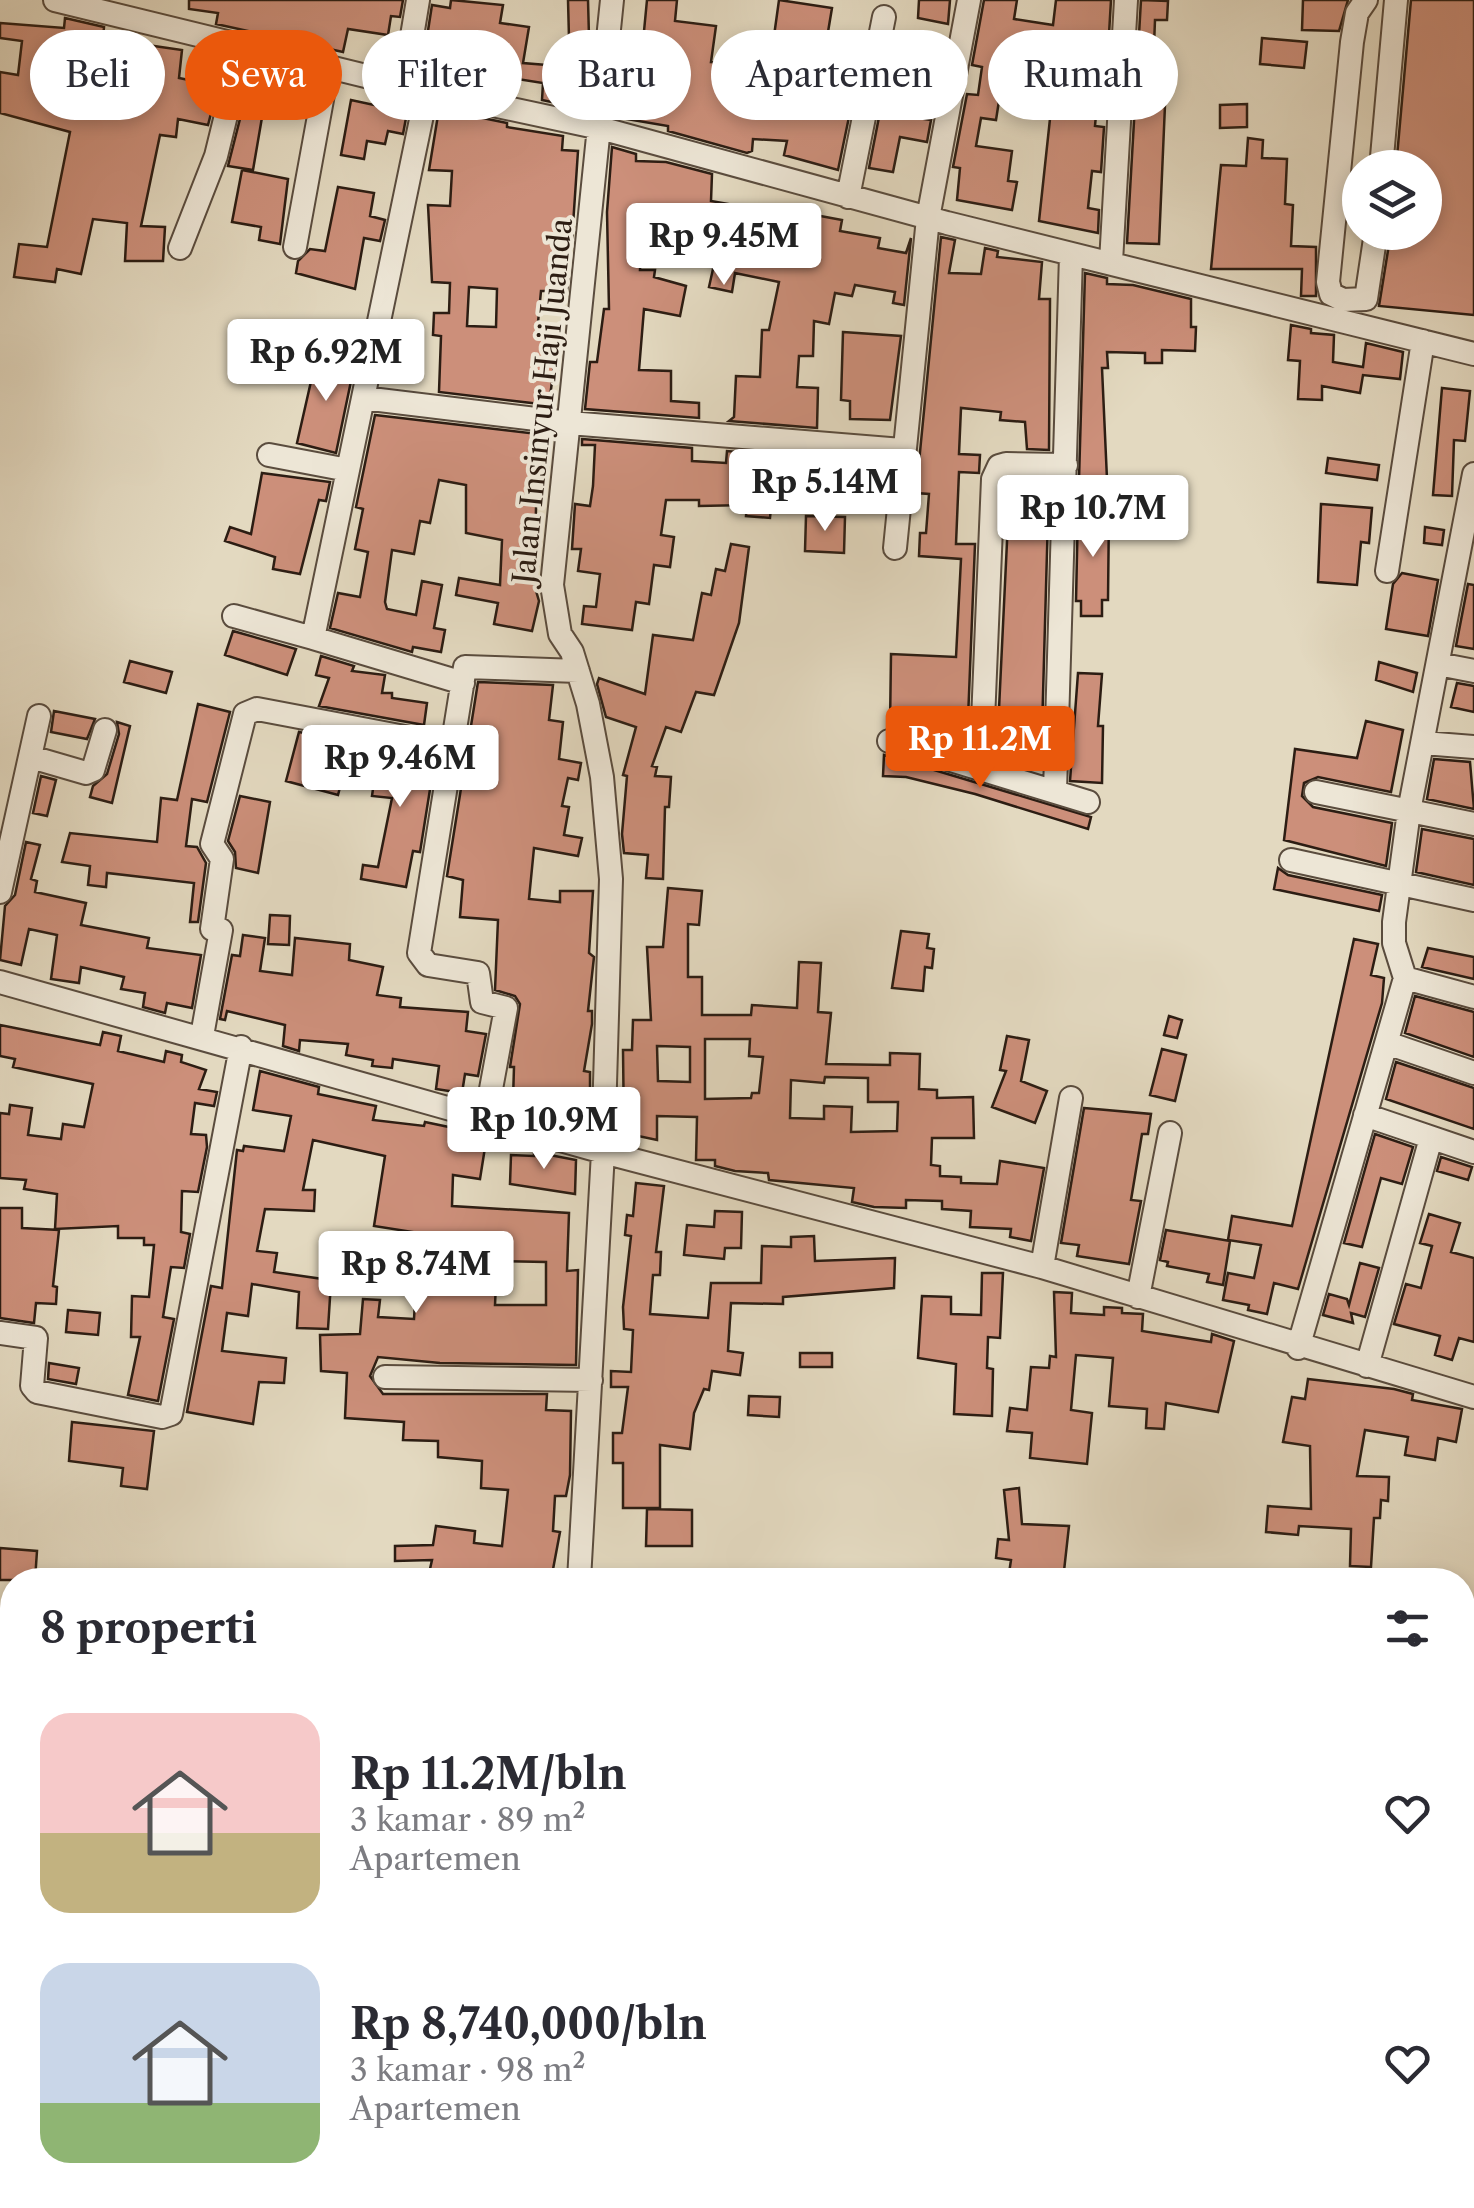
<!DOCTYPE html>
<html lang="id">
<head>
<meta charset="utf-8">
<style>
	:root { --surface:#fff; --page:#f7f7f7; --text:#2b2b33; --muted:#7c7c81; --accent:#ea580c }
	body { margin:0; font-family:"Libre Caslon Text",serif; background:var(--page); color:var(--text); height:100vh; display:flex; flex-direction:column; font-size:38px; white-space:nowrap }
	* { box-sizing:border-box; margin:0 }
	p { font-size:32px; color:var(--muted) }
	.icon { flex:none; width:55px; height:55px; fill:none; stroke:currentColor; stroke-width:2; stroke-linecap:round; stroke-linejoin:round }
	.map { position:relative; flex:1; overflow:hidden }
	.sheet { position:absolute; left:0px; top:1568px; width:1475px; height:642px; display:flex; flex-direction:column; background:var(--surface); border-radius:40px 40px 0 0; box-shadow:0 5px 15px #0003 }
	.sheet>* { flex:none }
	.top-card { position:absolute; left:30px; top:30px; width:1415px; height:90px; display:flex; gap:20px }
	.tools { position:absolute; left:1342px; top:150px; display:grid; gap:20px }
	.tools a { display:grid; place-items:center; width:100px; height:100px; border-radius:50%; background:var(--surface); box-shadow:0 5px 15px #0003; font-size:50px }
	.price { position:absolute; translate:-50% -85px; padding:0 22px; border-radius:10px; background:#fff; color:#222; font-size:32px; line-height:65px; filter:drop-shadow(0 2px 5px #0008) }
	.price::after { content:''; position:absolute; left:50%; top:60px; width:30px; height:22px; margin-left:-15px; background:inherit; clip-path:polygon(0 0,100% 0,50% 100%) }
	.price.current { background:var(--accent); color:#fff }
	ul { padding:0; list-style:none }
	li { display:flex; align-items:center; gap:30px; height:250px; padding:0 40px }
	li span { display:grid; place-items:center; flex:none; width:280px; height:200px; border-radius:30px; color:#555 }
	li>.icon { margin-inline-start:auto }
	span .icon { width:120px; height:120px; fill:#fffc; stroke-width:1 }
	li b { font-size:42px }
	h2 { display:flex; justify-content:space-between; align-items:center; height:120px; padding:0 40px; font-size:42px }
	.chip { padding:0 35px; border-radius:45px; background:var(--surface); box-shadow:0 5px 15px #0003; font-size:35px; line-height:90px }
	.chip.current { background:var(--accent); color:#fff }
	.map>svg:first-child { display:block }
</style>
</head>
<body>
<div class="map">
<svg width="1474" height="2208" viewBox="0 0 1474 2208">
	<rect width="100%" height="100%" fill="#e3d9c0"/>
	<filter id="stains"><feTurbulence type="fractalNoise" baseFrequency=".002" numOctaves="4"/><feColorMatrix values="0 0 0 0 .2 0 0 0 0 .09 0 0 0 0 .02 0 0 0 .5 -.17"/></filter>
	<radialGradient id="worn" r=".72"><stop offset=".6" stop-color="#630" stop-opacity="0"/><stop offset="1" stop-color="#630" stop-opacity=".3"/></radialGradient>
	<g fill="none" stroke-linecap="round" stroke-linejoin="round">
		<path stroke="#95bab3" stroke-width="32" d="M1462,1867L1474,1852
			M1196,2208L1204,2198"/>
	</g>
	<path fill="#cc8f7a" stroke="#2c1d13" stroke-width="2.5" fill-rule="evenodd" d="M189,0H403L400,17L391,16L388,35L348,29L343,52L216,24L218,13L189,9Z
		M451,0L503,5L500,23L529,27L523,63L559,66L560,44L579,45L574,99L556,97V103L542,100L543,83L499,76L502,63L474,59L472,72L440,67L442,53L425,50L432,5L450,8Z
		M568,0H588L589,37L569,38Z
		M647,0H677L675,21L716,26L711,62L770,65L779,0L832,8L828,32L865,37L860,58L843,56L840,67L791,55L788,107L817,112L825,81L855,88L838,170L784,155L787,141L753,139L752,151L747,153L668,131V126L615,117L618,88H625L626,51L642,52Z
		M919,0H950L948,24L918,18Z
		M984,0H1017L1014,19L1053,25L1056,0H1111L1108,51H1100L1099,73L1081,72L1077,102L1097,104L1095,126L1104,127L1101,172L1092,171L1088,208L1099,210L1098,233L1039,221L1056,63L1037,61L1031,90L1001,88L996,120L981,118L976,146L1012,151L1008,181L1017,182L1012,210L957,200L960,168L953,167L967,94L978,95L982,67L972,65Z
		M1141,0L1168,1L1167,20H1155L1154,45H1150L1151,76H1158V105H1165L1159,244L1127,243Z
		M1303,0H1348L1339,31L1302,30Z
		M1411,0H1474V315L1379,306L1391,232H1425V168H1396Z
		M65,18L104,27L102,50L75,47L72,75L113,83L117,47L147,51V45L182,50L179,78L218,86L208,125L178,119L176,137L160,135L141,226L165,227L163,261H125L127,223L93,219L81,274L57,269L55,282L14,277L19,244L47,247L70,132L0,113V72L18,75L22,41L0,38V23L64,28Z
		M1262,38L1307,42L1304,68L1260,64Z
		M917,44L945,48L941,69L898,66L900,46Z
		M254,64L293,75L290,97L266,94L253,170L228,166Z
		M374,94L409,102L403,134L388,131L385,144L367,141L364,159L341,155L351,100L374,105Z
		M1247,104V127L1220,128V105Z
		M881,107L898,109L897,115L931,120L927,142L900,137L893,172L869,168Z
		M439,109L507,123V127L563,136L562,150L578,151L572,240H564L562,270H569L567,291H541L537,333L558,334L549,405L439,392L441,336L433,335L434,313H449L450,283L432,282L428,205L450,206L452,171L429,170ZM469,287L497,289L496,327L467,326Z
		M1248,138L1263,140L1262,158L1287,159L1285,204L1293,205L1291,246L1316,247V296H1301L1302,269H1211L1221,165L1246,166Z
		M612,147L636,154V161L666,162L712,174L711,201L751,208L749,219L784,225L788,210L842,220L840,231L880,238L878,248L906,253L911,238L904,305L893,303L895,292L855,285L852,296L835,293L829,324L814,321L813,356H799L797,387L818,388L817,428L729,421L734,417L736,376L760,377L762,330H769L779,282L735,273L732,292L709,287L717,251L678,249L679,233L642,232L640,270H655L654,277L686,286L680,316L644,309L639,370L671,371V401L699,403V418L585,409L590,362H597L604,309H609L607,212Z
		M242,170L288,179L280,244L259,240L261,227L232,222Z
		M338,187L374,193L370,216L385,220L380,241L364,238L355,289L296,273L298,261L310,249L325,251Z
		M941,237L955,240L949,273L981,274L985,248L998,251L997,257L1042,262L1039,299H1050L1049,450L1027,449L1025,422L1000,420L1001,412L961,408L959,454L980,455L979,473L959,472L956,544H975L967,744L961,747L890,726L891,654L956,657L961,559L919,556L920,533H926L929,494L916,493Z
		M1085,273L1107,278V284L1133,285L1191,299V327H1196L1195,351L1162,350V363H1145V353L1107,352L1108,368H1102L1107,479H1079Z
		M1291,325L1311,329V333L1334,335L1333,362L1363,367L1366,343L1403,352L1400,379L1363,375L1360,393L1322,386V400L1298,399L1300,361L1288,360Z
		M843,332L901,336L890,420L850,419V401L841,400Z
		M317,355L355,362L336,453L297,443Z
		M1442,388L1470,391L1465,441L1454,440L1452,496L1433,495Z
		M375,415L538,434L534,584L539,601L532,631L494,624L498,603L456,595L459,578L500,585L502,540L466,533V485L439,480L430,523L420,521L414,554L392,550L385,602L387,609L416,615L422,581L442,585L434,628L445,630L441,652L413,647L412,652L330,628L338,593L360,597L368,552L355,549L363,509L356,507Z
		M582,439L692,448V461L726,463L727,451L776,455L770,518L746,516L747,505L699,506V500H666L661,535L674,537L670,567L654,565L649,604L636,602L632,630L582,624L584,606L596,607L600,574L578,571L581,549H572L575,504L590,506L593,486L595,445H582Z
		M1328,458L1379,465L1377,480L1326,473Z
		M835,460L873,463L872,485L834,483Z
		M262,473L330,482L326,501L319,500L300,574L273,569L275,557L225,541L230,527L251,534Z
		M1010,479L1049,480L1041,767L1021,766L1022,731L998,730Z
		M1321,504L1372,508L1369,543L1361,542L1357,585L1318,582Z
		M1078,508L1109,509L1108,600H1102V616H1081V601H1076Z
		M806,516L845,517L844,553L805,551Z
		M1425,527L1444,530L1442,545L1424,543Z
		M731,544L749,547L739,623L714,695L696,692L681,732L666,727L652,766L657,767L655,776L671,777L669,807H665L663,879L646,878L648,855L624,853L622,834L627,776L623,775L636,727L606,717L597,684L599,678L645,694L653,635L693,640L702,593L711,595L716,569L725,571Z
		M1402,573L1438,580L1428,636L1386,629L1393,584Z
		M1468,584L1474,585V649L1456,646Z
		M233,631L296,649L287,675L225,655Z
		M321,656L354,666L352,671L385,675L382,693H392V698L427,703L424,725L319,706L329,678L316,675Z
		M130,661L172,672L166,693L124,682Z
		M1379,662L1417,673L1413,692L1376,680Z
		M1078,673L1102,674L1098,726H1103L1102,783L1070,781Z
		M478,682L553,685L549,720L563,722L559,759L581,763L578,780L568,778L562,806L569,807L564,835L582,838L578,856L534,848L529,899L560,902V891H593L589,953L594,957L588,1011H592V1024L584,1071L590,1072V1092L583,1125L525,1111L527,1102L513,1100L514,1067H510L520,1004L515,996L495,990L498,920L460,917L463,880L447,876Z
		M1457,683L1474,686V712L1451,707Z
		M198,704L230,712L207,802L192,799L186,846L197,847L206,863L198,922H190L194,883L107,873L106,887L88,885L90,866L62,862L70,833L157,842L161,798L177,800Z
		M54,711L95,719L87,739L51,732Z
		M1366,721L1403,730L1391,792L1318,777L1304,783L1302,796L1313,807L1392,823L1386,866L1284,840L1295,749L1357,758Z
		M117,722L130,726L112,803L90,797L93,786L107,774L119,734Z
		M299,732L330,738L323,762L345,768L338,795L286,781Z
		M366,745L435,758L420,852L413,851L406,887L361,879L363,865L378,867L392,798L372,796L376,768L364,767Z
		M884,755L1091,817L1088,829L975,794L906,777L883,776Z
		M1434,759L1470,762L1474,809L1427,799Z
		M41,776L56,780L47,816L33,813Z
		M240,796L270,802L258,873L236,868L235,852L228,841Z
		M1422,829L1474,839V885L1416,872Z
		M26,842L40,845L31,879L37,881L35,892L86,903L81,925L149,938L147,948L201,955L192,1008L167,1003L165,1013L143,1007L145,993L121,989L124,977L81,967L79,983L51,979L57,935L29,929L21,965L0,960L5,906L15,895Z
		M1278,868L1288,875L1382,895L1379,911L1274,889Z
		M668,888L702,891L699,925L688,924V977H702V1015H751L752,1005L797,1008L799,962L821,963L818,1012L831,1013L826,1064L890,1065V1053L920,1054L919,1089L937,1090V1098L973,1097L974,1138H932L931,1165L940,1166V1176L961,1177V1183L997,1184L1000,1161L1044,1168L1031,1241L1010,1237L1011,1229L970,1227L971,1211L942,1209V1201L906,1200V1208L874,1207L852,1202L854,1188L769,1180L768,1173L735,1171L715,1166V1160H696L697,1117L657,1116V1140L624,1133L623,1050H632L633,1020H651L647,947H663ZM705,1039H750L749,1056L763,1057L759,1093H752L751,1098L705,1099ZM657,1046L690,1047V1082L658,1081ZM825,1077L868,1078V1102H898L897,1131L851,1132L852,1107L824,1106V1119L790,1118L791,1080L824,1083Z
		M270,915L290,916L289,945L268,944Z
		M901,931L929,934L927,948L934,949L932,968L925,967L923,991L892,988Z
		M243,935L265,938L260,971L292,975L295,938L350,944L349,960L383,967L377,995L401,998L400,1007L468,1012L466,1031L486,1034L478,1076L465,1074L462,1093L436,1089L439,1066L393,1059L392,1068L372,1066L373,1060L346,1055L348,1044L300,1040L299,1051L283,1046L285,1025L227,1011L225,1020L220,1019L232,955L240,956Z
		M1354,939L1378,944L1371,975L1384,978L1382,1003L1298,1289L1274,1283L1267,1314L1248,1310L1249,1305L1223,1300L1228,1273L1254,1278L1261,1245L1228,1240L1232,1216L1292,1226Z
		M1428,948L1474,957V979L1422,967Z
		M1415,996L1474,1012V1057L1405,1033Z
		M1169,1016L1182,1020L1177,1038L1164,1035Z
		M0,1025L100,1045L103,1032L121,1036L118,1051L164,1062L166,1051L182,1055L181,1062L206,1070L199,1089L217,1092L214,1106L195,1103L191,1134L206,1135L207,1147L198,1192L182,1191L181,1232L190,1234L184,1268L171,1267L163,1317L174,1319L158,1401L128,1395L140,1337H131L132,1296L149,1297L154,1245H144V1238H118V1226L55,1229L57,1194L24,1189L26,1180L0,1178V1113L9,1114L10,1105L32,1108L28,1135L61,1139L63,1124L84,1127L93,1084L13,1067L15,1059L0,1056Z
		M1007,1036L1029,1040L1021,1081L1047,1091L1035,1123L992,1107L1006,1071L1000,1070Z
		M1162,1049L1186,1055L1175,1101L1150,1095Z
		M1396,1062L1474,1088V1129L1386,1099Z
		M260,1071L319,1087L318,1094L376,1106L373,1120L424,1126L425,1122L487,1135L480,1179L453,1175L452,1206L569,1213L567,1271L578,1270L576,1365L440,1363L378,1357L370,1376L383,1394H547L546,1410L571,1411L570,1475L566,1496H555L553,1531L560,1532L551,1580H441L428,1578L432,1560L395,1561V1546L433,1545L436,1526L475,1531L474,1543L502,1546L508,1490L481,1488L482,1461L438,1457V1441L403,1440L404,1422L345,1418L347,1373L321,1371L320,1335L360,1334L363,1299L380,1300L378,1317L414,1319L419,1233L374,1226L385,1156L313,1140L303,1190H315L314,1211L265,1209L257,1251L277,1253L274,1272L323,1279L326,1253L350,1256L347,1284L331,1282L328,1329L297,1328L299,1292L252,1284L248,1316L227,1313L222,1351L286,1358L284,1383L259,1382L253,1424L187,1412L211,1286L222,1288L237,1150L243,1151L244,1146L284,1151L291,1116L253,1110ZM442,1248L475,1250L473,1279L442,1280ZM497,1261L546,1262V1305H495Z
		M1084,1108L1151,1114L1148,1134H1142L1131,1200L1141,1201L1129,1264L1077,1256L1079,1245L1061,1243Z
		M1375,1134L1413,1147L1402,1184L1381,1178L1362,1247L1344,1243Z
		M534,1152L576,1160L575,1194L510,1184L511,1155L534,1156Z
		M1441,1157L1472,1167L1468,1180L1437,1171Z
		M636,1183L664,1186L656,1252H661L660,1275H653L650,1314L708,1318L711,1283H761L762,1246L791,1247V1237L814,1236L815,1261L895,1258L894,1288L783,1297V1304L731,1303L728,1351L743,1353L740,1375L712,1371L709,1390L704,1389L694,1413L690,1449L660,1445V1508H623V1463H613V1433H622L628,1387H611V1371L631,1372L633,1330L624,1329L623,1307L631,1236L625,1235L627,1215L633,1216Z
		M0,1208H22V1228L59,1230L53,1286L57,1287L56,1304L36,1303L34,1323L0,1318Z
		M715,1211L742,1212L741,1248H725L724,1259L684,1255L687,1225L714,1227Z
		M1429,1214L1460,1223L1451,1252L1474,1258V1342L1459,1338L1452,1360L1435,1355L1440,1336L1394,1324L1406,1284L1421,1288L1432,1246L1420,1243Z
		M1166,1230L1230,1241L1223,1285L1207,1282L1209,1274L1167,1266L1168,1262L1160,1260Z
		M1360,1263L1379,1268L1365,1317L1351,1313L1353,1323L1323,1315L1329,1294L1347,1299L1349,1305Z
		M982,1273H1003L1000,1338L988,1337L987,1368L993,1369L992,1416L954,1414L956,1364L918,1358L922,1296L951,1297V1314L981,1315Z
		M1054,1292L1072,1293L1071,1313L1104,1315V1307L1122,1308V1313L1143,1314L1142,1331L1211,1342L1212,1334L1234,1341L1218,1412L1166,1403L1164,1429L1146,1428L1147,1409L1109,1406L1113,1358L1076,1355L1071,1410L1092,1413L1087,1464L1030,1458L1032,1433L1007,1431L1010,1408L1027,1410L1031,1367L1049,1368L1050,1356L1056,1357Z
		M68,1310L100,1313L98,1335L66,1332Z
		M800,1353H832V1367H800Z
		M49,1363L79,1368L76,1384L48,1379Z
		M1308,1379L1394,1389L1413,1394L1412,1400L1462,1409L1456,1442L1438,1438L1435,1460L1405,1455L1408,1437L1365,1430L1357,1476L1389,1477L1388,1501L1381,1500L1380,1518H1374L1371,1567L1350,1566L1351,1529L1299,1526L1298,1535L1266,1532L1268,1506L1311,1509L1310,1446L1283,1442L1292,1397L1305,1399Z
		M749,1396L780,1397L779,1417L748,1415Z
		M72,1422L154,1431L147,1489L121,1486L123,1468L69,1461Z
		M1019,1488L1022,1524L1069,1526L1063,1580H1008L1011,1560L996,1558L998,1539L1009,1540L1004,1490Z
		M647,1509L692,1510V1546H646Z
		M0,1548L37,1551L35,1580H0Z"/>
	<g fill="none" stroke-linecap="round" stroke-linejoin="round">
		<defs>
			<path id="minor" d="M55,0L427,91L600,128L947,223L1474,354
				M1366,0L1357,13L1352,42L1328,282L1331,294L1343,300L1366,299L1376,232
				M378,79L410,48L418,0
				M427,91L313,638L463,683
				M1381,168L1396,0
				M848,197L884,17
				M295,247L328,67
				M180,248L216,156L243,46
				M1111,262L1126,0
				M363,398L569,423L902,450
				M269,455L348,470
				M895,548L928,218L969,0
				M1387,571L1423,341
				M234,616L313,638
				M1438,664L1474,671
				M889,741L1088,802
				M1423,743L1474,747
				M31,757L86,773L93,770L105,730
				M981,769L993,479L999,466L1006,464L1066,465
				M1055,791L1071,255
				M1316,792L1474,824
				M1291,860L1474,900
				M0,892L39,716
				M1405,978L1474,997
				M0,982L603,1152L1042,1267L1474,1397
				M202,1036L221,930L212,929L222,859L212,844L245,714L257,709L452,746
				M1387,1043L1474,1073
				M1365,1115L1474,1152
				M486,1116L506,1008L482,1002L478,973L428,965L419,953L465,667L578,671
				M1042,1267L1071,1098
				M1138,1297L1170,1133
				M0,1333L36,1338L32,1386L37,1392L162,1417L171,1414L241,1047
				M1298,1348L1405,978L1394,943V922L1409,811L1474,474
				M1367,1366L1431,1138
				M385,1377L591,1380
				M579,1580L603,1152L611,879L602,777L588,704L572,652L560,634L552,585L612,0
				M1462,1846L1474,1848
				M1462,1912L1474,1896
				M0,2197L72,2208
				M147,2208L149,2198
				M210,2208L213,2198
				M553,2208L554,2198
				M984,2208V2207
				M1237,2208L1245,2198"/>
		</defs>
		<use href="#minor" stroke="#5a4c3e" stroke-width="26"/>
		<use href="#minor" stroke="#ede6d6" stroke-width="22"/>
	</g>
	<g text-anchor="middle" stroke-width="8" stroke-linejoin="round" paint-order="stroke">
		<g font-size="30" fill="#2c1d13" stroke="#ede6d6">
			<text transform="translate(543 401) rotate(-84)" y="10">Jalan Insinyur Haji Juanda</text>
		</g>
	</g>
	<rect width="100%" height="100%" filter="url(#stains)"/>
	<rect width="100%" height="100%" fill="url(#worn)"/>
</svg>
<div class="tools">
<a><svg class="icon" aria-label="layers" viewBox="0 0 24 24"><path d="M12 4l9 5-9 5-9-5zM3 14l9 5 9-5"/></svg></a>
</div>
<b class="price" style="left:724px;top:288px">Rp 9.45M</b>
<b class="price" style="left:326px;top:404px">Rp 6.92M</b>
<b class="price" style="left:825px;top:534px">Rp 5.14M</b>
<b class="price" style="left:1093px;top:560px">Rp 10.7M</b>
<b class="price current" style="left:980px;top:791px">Rp 11.2M</b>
<b class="price" style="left:400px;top:810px">Rp 9.46M</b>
<b class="price" style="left:544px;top:1172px">Rp 10.9M</b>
<b class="price" style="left:416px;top:1316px">Rp 8.74M</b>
<div class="top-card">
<a class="chip">Beli</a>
<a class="chip current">Sewa</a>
<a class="chip">Filter</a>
<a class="chip">Baru</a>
<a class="chip">Apartemen</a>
<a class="chip">Rumah</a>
</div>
<section class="sheet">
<h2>8 properti<svg class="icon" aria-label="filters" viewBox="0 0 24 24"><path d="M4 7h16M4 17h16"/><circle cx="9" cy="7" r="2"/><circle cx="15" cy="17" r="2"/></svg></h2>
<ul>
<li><span style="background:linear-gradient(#f6c9c9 60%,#c2b280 0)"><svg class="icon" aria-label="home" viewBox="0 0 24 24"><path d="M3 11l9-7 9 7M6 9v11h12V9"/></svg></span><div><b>Rp 11.2M/bln</b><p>3 kamar · 89 m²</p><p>Apartemen</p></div><svg class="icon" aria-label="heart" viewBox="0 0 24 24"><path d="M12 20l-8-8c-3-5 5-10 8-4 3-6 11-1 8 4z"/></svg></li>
<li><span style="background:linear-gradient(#c9d6e8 70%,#8fb573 0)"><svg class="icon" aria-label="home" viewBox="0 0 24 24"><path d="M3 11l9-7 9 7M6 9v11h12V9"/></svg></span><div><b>Rp 8,740,000/bln</b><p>3 kamar · 98 m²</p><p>Apartemen</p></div><svg class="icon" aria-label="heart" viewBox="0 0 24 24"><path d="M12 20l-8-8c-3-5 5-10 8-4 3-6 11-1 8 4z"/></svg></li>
</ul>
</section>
</div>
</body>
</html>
